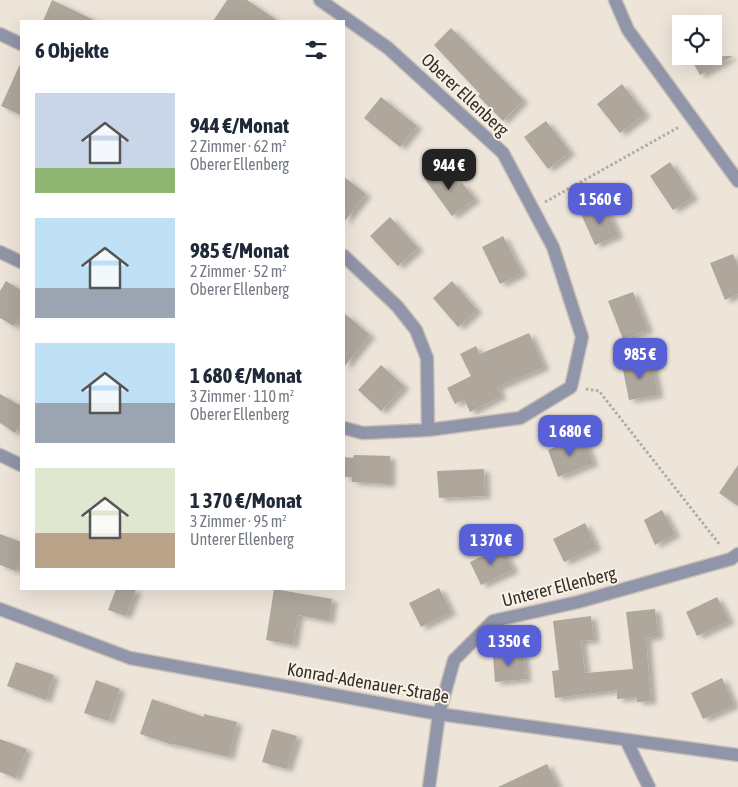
<!DOCTYPE html>
<html lang="de">
<head>
<meta charset="utf-8">
<style>
	:root { --surface:#fff; --page:#f2f2f3; --text:#1f2937; --muted:#747a83; --accent:#5760d7 }
	body { margin:0; font-family:"Asap Condensed",sans-serif; background:var(--page); color:var(--text); height:100vh; display:flex; flex-direction:column; font-size:19px; white-space:nowrap }
	* { box-sizing:border-box; margin:0 }
	p { font-size:16px; color:var(--muted) }
	.icon { flex:none; width:28px; height:28px; fill:none; stroke:currentColor; stroke-width:2; stroke-linecap:round; stroke-linejoin:round }
	.map { position:relative; flex:1; overflow:hidden }
	.sheet { position:absolute; left:20px; top:20px; width:325px; height:570px; display:flex; flex-direction:column; background:var(--surface); border-radius:0px; box-shadow:0 5px 20px #0002 }
	.sheet>* { flex:none }
	.buttons { position:absolute; left:672px; top:15px; display:grid; gap:10px }
	.buttons a { display:grid; place-items:center; width:50px; height:50px; border-radius:0px; background:var(--surface); box-shadow:0 5px 20px #0002; font-size:25px }
	.price { position:absolute; translate:-50% -42px; padding:0 11px; border-radius:10px; background:var(--accent); color:#fff; font-size:16px; line-height:32px; filter:drop-shadow(0 1px 2px #0008) }
	.price::after { content:''; position:absolute; left:50%; top:30px; width:15px; height:11px; margin-left:-8px; background:inherit; clip-path:polygon(0 0,100% 0,50% 100%) }
	.price.current { background:#222; color:#fff }
	ul { padding:0; list-style:none }
	li { display:flex; align-items:center; gap:15px; height:125px; padding:0 15px }
	li span { display:grid; place-items:center; flex:none; width:140px; height:100px; border-radius:0px; color:#555 }
	li>.icon { margin-inline-start:auto }
	span .icon { width:60px; height:60px; fill:#fffc; stroke-width:1 }
	li b { font-size:21px }
	h2 { display:flex; justify-content:space-between; align-items:center; height:60px; padding:0 15px; font-size:21px }
	.map>svg:first-child { display:block }
</style>
</head>
<body>
<div class="map">
<svg width="738" height="787" viewBox="0 0 738 787">
	<defs>
		<filter id="shadow"><feDropShadow dx="5.5" dy="3" stdDeviation="2.5" flood-color="#0004"/></filter>
	</defs>
	<rect width="100%" height="100%" fill="#eee5da"/>
	<path fill="#afa79c" filter="url(#shadow)" d="M52,0L96,21H43Z
		M227,0H247L278,21H213Z
		M451,28L523,100L503,121L478,96L480,94L434,45Z
		M689,56H733L700,75Z
		M21,62V115L1,106Z
		M622,84L645,114L620,133L597,104Z
		M381,97L417,126L400,147L364,118Z
		M546,121L570,152L548,169L524,137Z
		M670,162L693,197L673,210L650,176Z
		M441,165L459,185L462,183L475,199L452,216L424,178Z
		M344,177L366,194L344,222Z
		M604,204L618,235L595,245L581,214Z
		M390,217L418,248L398,266L370,236Z
		M503,236L522,273L500,284L482,247Z
		M733,254L738,265V294L725,300L710,263Z
		M6,281L21,290V314L14,326L0,318V291Z
		M452,281L477,310L458,327L433,298Z
		M633,292L648,330L623,339L608,301Z
		M344,313L370,335L344,367Z
		M529,333L544,367L497,387L501,396L470,412L464,399L455,404L447,388L471,376L460,354L476,346L480,354Z
		M651,359L658,395L629,400L622,365Z
		M381,365L404,386L381,411L358,390Z
		M0,394L21,406V423L15,433L0,423Z
		M582,436L593,463L558,477L548,450Z
		M354,455L390,456V484L352,482V477H344V457L353,458Z
		M738,465V506L719,493Z
		M484,469L485,496L439,498L437,471Z
		M662,510L675,534L655,545L644,520Z
		M585,523L596,547L564,562L553,539Z
		M0,534L21,542V555L16,571L0,565Z
		M502,547L513,570L481,585L470,562Z
		M439,588L451,612L421,627L409,603Z
		M116,589H136L126,616L108,610Z
		M274,589L332,599L329,621L298,615L293,645L266,640Z
		M717,597L729,621L697,636L686,612Z
		M655,609L658,636L646,638L651,701L637,702V697L617,699V690L555,698L552,671L559,670L553,621L591,616L594,640L581,641L585,673L633,669L626,612Z
		M523,652L526,679L495,682L493,655Z
		M16,662L54,675L46,700L7,686Z
		M722,678L734,705L703,719L691,693Z
		M96,680L120,689L109,721L84,713Z
		M152,699L204,717V714L237,722L229,757L174,744L173,745L140,734Z
		M272,729L297,736L287,769L262,762Z
		M0,739L27,749L16,778L0,772Z
		M547,764L558,787H498Z"/>
	<g fill="none" stroke-linecap="round" stroke-linejoin="round">
		<defs>
			<path id="minor" d="M320,0L388,48L503,153L553,247L582,337L571,387L520,418L428,430L363,433L344,428
				M615,0L628,30L738,181
				M0,34L21,44
				M0,252L21,262
				M344,256L397,306L416,330L427,358L428,430
				M0,455L21,465
				M0,609L130,658L439,714L738,755
				M626,740L649,787
				M429,787L439,714L454,660L493,621L578,602L731,559L738,554"/>
		</defs>
		<use href="#minor" stroke="#c9c1b7" stroke-width="15"/>
		<path stroke="#b2aba2" stroke-width="3" stroke-dasharray="2.5 2.5" stroke-linecap="butt" d="M545,202L679,127
			M586,389L599,391L720,545"/>
		<use href="#minor" stroke="#9195aa" stroke-width="12"/>
	</g>
	<g text-anchor="middle" stroke-width="4" stroke-linejoin="round" paint-order="stroke">
		<g font-size="18" fill="#34312c" stroke="#fbf2e7">
			<text transform="translate(465 95) rotate(43)" y="6">Oberer Ellenberg</text>
			<text transform="translate(559 587) rotate(-14)" y="6">Unterer Ellenberg</text>
			<text transform="translate(368 683) rotate(10)" y="6">Konrad-Adenauer-Straße</text>
		</g>
	</g>
</svg>
<div class="buttons">
<a><svg class="icon" aria-label="locate" viewBox="0 0 24 24"><circle cx="12" cy="12" r="6"/><path d="M12 2v4M12 18v4M2 12h4M18 12h4"/></svg></a>
</div>
<b class="price current" style="left:449px;top:191px">944 €</b>
<b class="price" style="left:600px;top:225px">1 560 €</b>
<b class="price" style="left:640px;top:380px">985 €</b>
<b class="price" style="left:570px;top:457px">1 680 €</b>
<b class="price" style="left:491px;top:566px">1 370 €</b>
<b class="price" style="left:509px;top:667px">1 350 €</b>
<section class="sheet">
<h2>6 Objekte<svg class="icon" aria-label="filters" viewBox="0 0 24 24"><path d="M4 7h16M4 17h16"/><circle cx="9" cy="7" r="2"/><circle cx="15" cy="17" r="2"/></svg></h2>
<ul>
<li><span style="background:linear-gradient(#c9d6e8 75%,#8fb573 0)"><svg class="icon" aria-label="home" viewBox="0 0 24 24"><path d="M3 11l9-7 9 7M6 9v11h12V9"/></svg></span><div><b>944 €/Monat</b><p>2 Zimmer · 62 m²</p><p>Oberer Ellenberg</p></div></li>
<li><span style="background:linear-gradient(#bfe0f5 70%,#9aa5b1 0)"><svg class="icon" aria-label="home" viewBox="0 0 24 24"><path d="M3 11l9-7 9 7M6 9v11h12V9"/></svg></span><div><b>985 €/Monat</b><p>2 Zimmer · 52 m²</p><p>Oberer Ellenberg</p></div></li>
<li><span style="background:linear-gradient(#bfe0f5 60%,#9aa5b1 0)"><svg class="icon" aria-label="home" viewBox="0 0 24 24"><path d="M3 11l9-7 9 7M6 9v11h12V9"/></svg></span><div><b>1 680 €/Monat</b><p>3 Zimmer · 110 m²</p><p>Oberer Ellenberg</p></div></li>
<li><span style="background:linear-gradient(#dfe7d0 65%,#b9a48a 0)"><svg class="icon" aria-label="home" viewBox="0 0 24 24"><path d="M3 11l9-7 9 7M6 9v11h12V9"/></svg></span><div><b>1 370 €/Monat</b><p>3 Zimmer · 95 m²</p><p>Unterer Ellenberg</p></div></li>
</ul>
</section>
</div>
</body>
</html>
